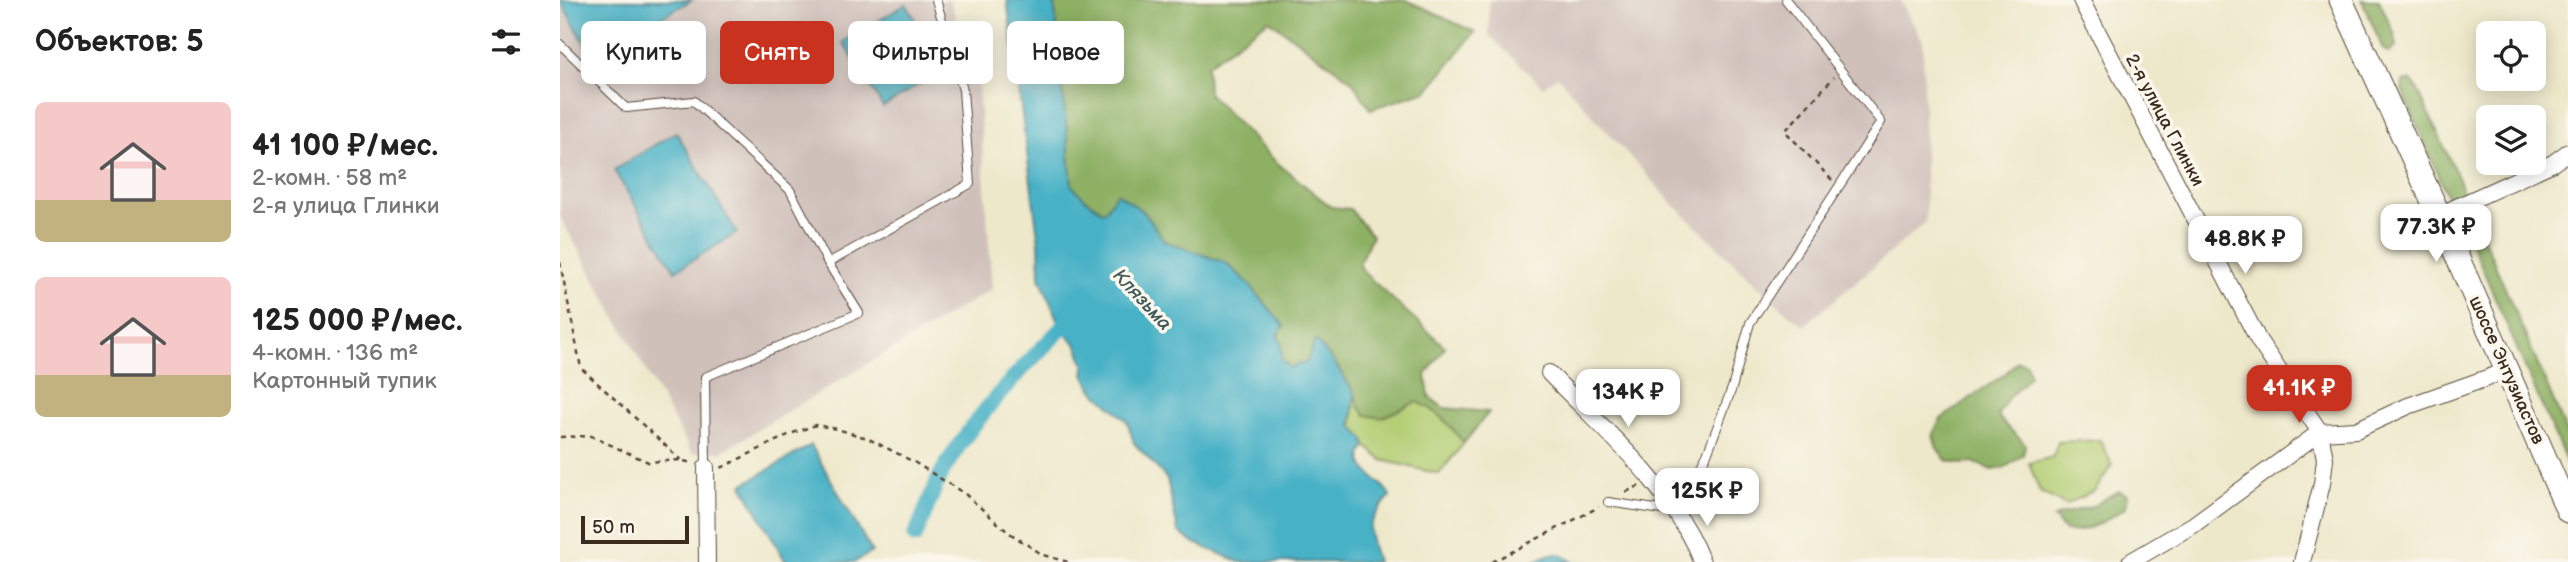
<!DOCTYPE html>
<html lang="ru">
<head>
<meta charset="utf-8">
<style>
	:root { --surface:#fff; --page:#f6f6f6; --text:#222; --muted:#767676; --accent:#c8321e }
	body { margin:0; font-family:"Balsamiq Sans",sans-serif; background:var(--page); color:var(--text); height:100vh; display:flex; flex-direction:column; font-size:26px; white-space:nowrap }
	* { box-sizing:border-box; margin:0 }
	p { font-size:23px; color:var(--muted) }
	.icon { flex:none; width:38px; height:38px; fill:none; stroke:currentColor; stroke-width:2; stroke-linecap:round; stroke-linejoin:round }
	.map { position:relative; flex:1; overflow:hidden }
	.panel { display:flex; flex-direction:column; background:var(--surface); width:560px }
	.panel>* { flex:none }
	.top-card { position:absolute; left:21px; top:21px; width:665px; height:63px; display:flex; gap:14px }
	.buttons { position:absolute; left:1916px; top:21px; display:grid; gap:14px }
	.buttons a { display:grid; place-items:center; width:70px; height:70px; border-radius:10px; background:var(--surface); box-shadow:0 4px 18px #0003; font-size:35px }
	.scale { position:absolute; left:21px; bottom:18px; width:108px; box-sizing:border-box; padding-left:7px; border:4px solid #3b2a1e; border-top:0; font-size:19px; line-height:24px; white-space:nowrap; color:#3b2a1e; -webkit-text-stroke:5px #fbf7ec; paint-order:stroke }
	.price { position:absolute; translate:-50% -60px; padding:0 16px; border-radius:14px; background:#fff; color:#222; font-size:23px; line-height:46px; filter:drop-shadow(0 2px 4px #0008) }
	.price::after { content:''; position:absolute; left:50%; top:42px; width:21px; height:16px; margin-left:-10px; background:inherit; clip-path:polygon(0 0,100% 0,50% 100%) }
	.price.on { background:var(--accent); color:#fff }
	ul { padding:0; list-style:none }
	li { display:flex; align-items:center; gap:21px; height:175px; padding:0 35px }
	li span { display:grid; place-items:center; flex:none; width:196px; height:140px; border-radius:10px; color:#555 }
	li>.icon { margin-inline-start:auto }
	span .icon { width:84px; height:84px; fill:#fffc; stroke-width:1 }
	li b { font-size:30px }
	h2 { display:flex; justify-content:space-between; align-items:center; height:84px; padding:0 35px; font-size:30px }
	.pill { padding:0 24px; border-radius:10px; background:var(--surface); box-shadow:0 4px 18px #0003; font-size:24px; line-height:63px }
	.pill.on { background:var(--accent); color:#fff }
	main { display:flex; flex:1; min-height:0 }
	.map>svg:first-child { display:block }
</style>
</head>
<body>
<main>
<section class="panel">
<h2>Объектов: 5<svg class="icon" aria-label="filters" viewBox="0 0 24 24"><path d="M4 7h16M4 17h16"/><circle cx="9" cy="7" r="2"/><circle cx="15" cy="17" r="2"/></svg></h2>
<ul>
<li><span style="background:linear-gradient(#f6c9c9 70%,#c2b280 0)"><svg class="icon" aria-label="home" viewBox="0 0 24 24"><path d="M3 11l9-7 9 7M6 9v11h12V9"/></svg></span><div><b>41 100 ₽/мес.</b><p>2-комн. · 58 m²</p><p>2-я улица Глинки</p></div></li>
<li><span style="background:linear-gradient(#f6c9c9 70%,#c2b280 0)"><svg class="icon" aria-label="home" viewBox="0 0 24 24"><path d="M3 11l9-7 9 7M6 9v11h12V9"/></svg></span><div><b>125 000 ₽/мес.</b><p>4-комн. · 136 m²</p><p>Картонный тупик</p></div></li>
</ul>
</section>
<div class="map">
<svg width="2008" height="562" viewBox="0 0 2008 562">
	<rect width="100%" height="100%" fill="#fbf7ec"/>
	<filter id="ink" filterUnits="userSpaceOnUse"><feTurbulence type="fractalNoise" baseFrequency=".0143" numOctaves="2"/><feDisplacementMap in="SourceGraphic" scale="14" xChannelSelector="R" yChannelSelector="G"/><feConvolveMatrix kernelMatrix="1 2 1 2 8 2 1 2 1" color-interpolation-filters="sRGB"/></filter>
	<filter id="wash" filterUnits="userSpaceOnUse"><feTurbulence type="fractalNoise" baseFrequency=".00686" numOctaves="4" result="noise"/><feDisplacementMap in="SourceGraphic" scale="28" xChannelSelector="R" yChannelSelector="G"/><feGaussianBlur stdDeviation="1.57" result="paint"/><feColorMatrix in="noise" values="0 0 0 0 0 0 0 0 0 0 0 0 0 0 0 0 0 1.4 0 .05"/><feComposite in="paint" operator="in"/></filter>
	<g filter="url(#wash)">
		<rect width="100%" height="100%" fill="#eee8cb"/>
		<path fill="#cfc0ba" d="M0,0H390L418,85L432,289L161,452L132,453L0,217Z
			M929,0H1340L1363,41L1366,222L1244,326L1216,303L1111,202L997,76L983,87L929,35Z"/>
		<path fill="#b2cd72" stroke="#767c48" stroke-width="2" d="M795,394L799,407H841L856,401L867,405L889,425L904,443L879,474L822,460L806,446L804,439L793,427Z
			M1540,440L1552,465L1535,490L1506,505L1480,492L1469,463L1493,457L1498,442Z"/>
		<path fill="#8db064" stroke="#646d41" stroke-width="2" d="M494,0H846L915,32L867,91L810,109L792,81L709,20L647,65L648,93L715,161L771,207L790,209L812,236L799,263L804,273L885,347L866,375L869,397L884,408L929,412L904,443C891,427 877,408 856,402L821,418L806,415L799,407L795,394L774,362L756,341L747,362L730,368L721,360V343L717,335L724,326L688,283L667,263L604,241L585,213L557,193L545,212L526,200L512,186Z
			M1802,0H1819L1835,35L1836,46L1829,53L1823,49Z
			M1850,80L1856,86L1901,184L1902,194L1897,200L1888,198L1842,90L1843,82Z
			M1916,233L1924,239L2008,435V466L1910,240Z
			M1457,361L1466,363L1470,376L1447,399L1438,415C1445,429 1457,432 1465,445L1463,455L1444,468L1431,470L1413,462L1401,464L1386,460L1377,448L1373,434L1381,419L1446,373Z
			M1559,491L1568,495L1565,508C1547,520 1528,533 1505,531L1494,518C1506,509 1520,512 1533,506C1542,501 1550,495 1559,491Z"/>
		<path fill="#47b1c6" stroke="#416e72" stroke-width="2" d="M0,0H132L32,56Z
			M447,0H494L512,186L526,200L544,212L557,193L585,213L604,241L666,263L688,283L724,326L717,335L721,343L722,360L730,368L747,362L755,340L774,362L795,394L791,425L804,439L806,446C789,468 822,478 830,496C807,524 806,527 817,562H679L630,541L618,531L607,479L574,443L567,421L533,390L524,374L525,367L517,345L501,329L480,277L479,244Z
			M346,4L385,68L323,107L283,42Z
			M116,132L177,233L115,271L54,170Z
			M251,445L312,552L295,562H226L182,485Z
			M990,554H1000L1013,562H973Z"/>
		<g fill="none" stroke-linecap="round" stroke-linejoin="round">
			<path stroke="#47b1c6" stroke-width="16" d="M355,536C365,514 373,488 385,467C419,410 467,363 514,316"/>
		</g>
	</g>
	<g filter="url(#ink)">
		<g fill="none" stroke-linecap="round" stroke-linejoin="round">
			<defs>
				<path id="service" d="M0,44L66,108L134,101L230,190L268,263
					M146,467L145,377L299,313L268,263L410,184L403,90L376,0
					M1048,502L1116,512L1147,454L1172,388L1190,323L1321,122L1226,0"/>
				<path id="minor" d="M1521,0L1699,341L1760,432L1765,459L1762,484L1742,562
					M1879,215L1993,163L2008,152
					M989,373C1044,430 1112,486 1142,562
					M146,467L147,562
					M1570,562L1633,525L1760,432L1796,430L1848,406L1947,371"/>
				<path id="secondary" d="M1781,0L1879,215L2008,511"/>
			</defs>
			<use href="#service" stroke="#564638" stroke-width="10"/>
			<use href="#minor" stroke="#564638" stroke-width="18"/>
			<use href="#secondary" stroke="#564638" stroke-width="25"/>
			<path stroke="#564638" stroke-width="2.5" stroke-dasharray="5 5" stroke-linecap="butt" d="M1272,180L1225,131L1274,77
				M0,262L21,368L121,460
				M0,437L31,436L88,462L121,460L131,463
				M161,468L230,434L256,425L277,429L307,438L354,462L405,494L448,532L483,555L508,562
				M1066,492L1079,486
				M932,562L1039,507"/>
			<use href="#service" stroke="#fff" stroke-width="8"/>
			<use href="#minor" stroke="#fff" stroke-width="16"/>
			<use href="#secondary" stroke="#fff" stroke-width="23"/>
		</g>
	</g>
	<g text-anchor="middle" stroke-width="7" stroke-linejoin="round" paint-order="stroke">
		<g font-size="18" fill="#3b2a1e" stroke="#fbf7ec">
			<text transform="translate(1605 120) rotate(62)" y="6">2-я улица Глинки</text>
			<text transform="translate(1947 370) rotate(66)" y="6">шоссе Энтузиастов</text>
		</g>
		<g font-size="19" font-style="italic" fill="#3f5959" stroke="#fbf7ec">
			<text transform="translate(583 299) rotate(47)" y="7">Клязьма</text>
		</g>
	</g>
</svg>
<div class="buttons">
<a><svg class="icon" aria-label="locate" viewBox="0 0 24 24"><circle cx="12" cy="12" r="6"/><path d="M12 2v4M12 18v4M2 12h4M18 12h4"/></svg></a>
<a><svg class="icon" aria-label="layers" viewBox="0 0 24 24"><path d="M12 4l9 5-9 5-9-5zM3 14l9 5 9-5"/></svg></a>
</div>
<div class="scale">50 m</div>
<b class="price" style="left:1876px;top:264px">77.3K ₽</b>
<b class="price" style="left:1685px;top:276px">48.8K ₽</b>
<b class="price on" style="left:1739px;top:425px">41.1K ₽</b>
<b class="price" style="left:1068px;top:429px">134K ₽</b>
<b class="price" style="left:1147px;top:528px">125K ₽</b>
<div class="top-card">
<a class="pill">Купить</a>
<a class="pill on">Снять</a>
<a class="pill">Фильтры</a>
<a class="pill">Новое</a>
</div>
</div>
</main>
</body>
</html>
